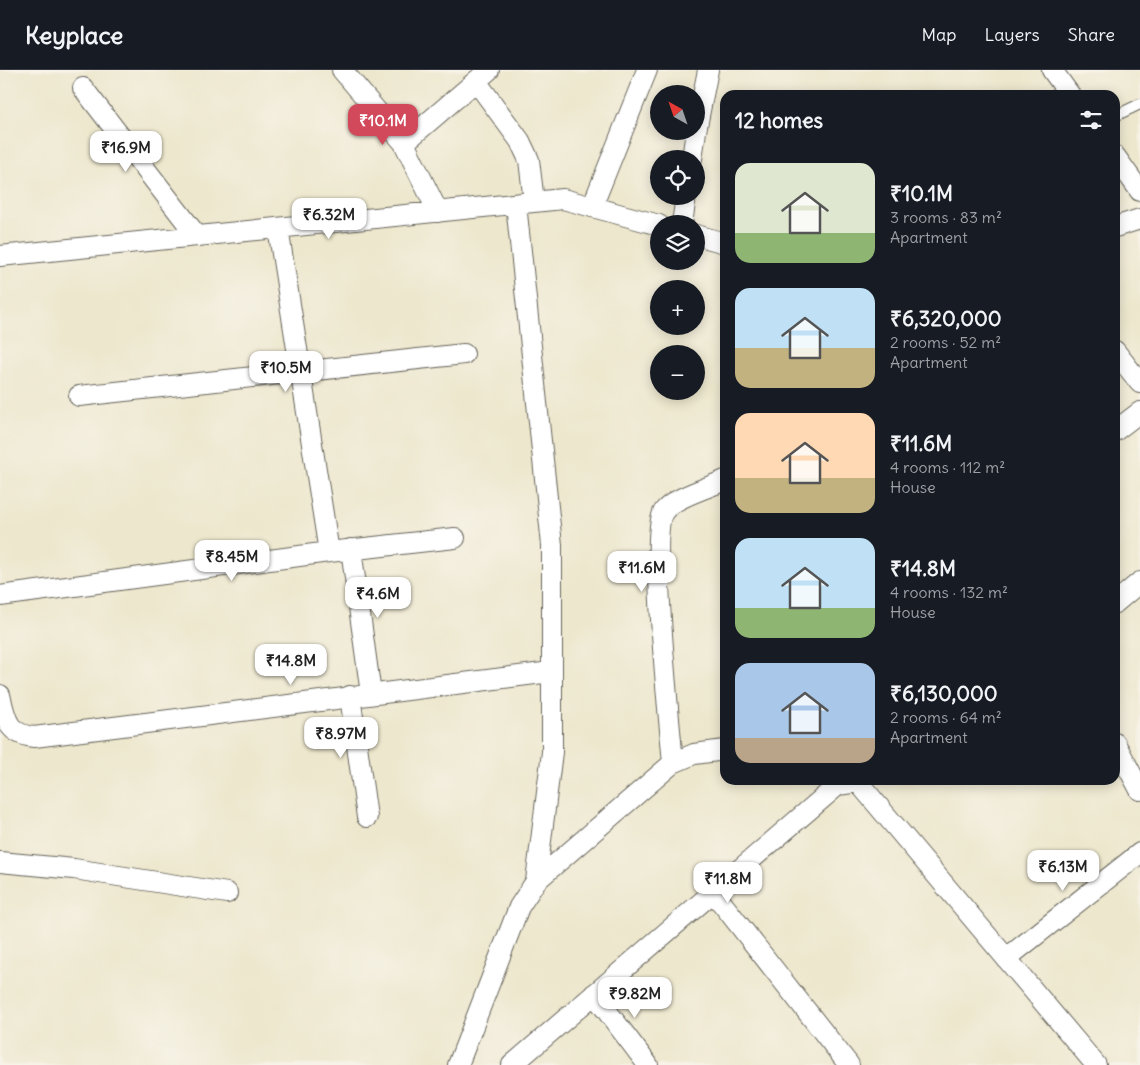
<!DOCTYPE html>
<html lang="en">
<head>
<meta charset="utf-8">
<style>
	:root { --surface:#171b24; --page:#242831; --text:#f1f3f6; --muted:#9ea1a6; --line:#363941; --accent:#d1495b }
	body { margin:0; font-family:Delius,sans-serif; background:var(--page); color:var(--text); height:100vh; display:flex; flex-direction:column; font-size:19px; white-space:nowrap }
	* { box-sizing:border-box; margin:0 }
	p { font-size:16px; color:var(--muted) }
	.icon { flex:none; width:28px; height:28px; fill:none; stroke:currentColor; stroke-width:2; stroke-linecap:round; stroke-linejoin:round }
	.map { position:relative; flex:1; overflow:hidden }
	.details { position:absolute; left:720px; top:20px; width:400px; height:695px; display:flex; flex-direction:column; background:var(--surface); border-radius:15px; box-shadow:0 2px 12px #0003 }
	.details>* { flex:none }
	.needle { width:32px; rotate:320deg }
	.fabs { position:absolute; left:650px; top:15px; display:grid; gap:10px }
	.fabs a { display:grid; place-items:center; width:55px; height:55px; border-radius:50%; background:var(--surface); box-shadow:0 2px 12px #0003; font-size:25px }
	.price { position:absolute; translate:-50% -42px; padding:0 11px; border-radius:10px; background:#fff; color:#222; font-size:16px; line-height:32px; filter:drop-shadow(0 1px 2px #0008) }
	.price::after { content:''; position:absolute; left:50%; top:30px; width:15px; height:11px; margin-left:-8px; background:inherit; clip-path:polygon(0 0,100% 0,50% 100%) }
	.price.active { background:var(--accent); color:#fff }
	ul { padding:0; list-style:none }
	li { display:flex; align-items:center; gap:15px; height:125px; padding:0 15px }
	li span { display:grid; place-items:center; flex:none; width:140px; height:100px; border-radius:15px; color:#555 }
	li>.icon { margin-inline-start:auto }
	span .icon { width:60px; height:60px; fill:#fffc; stroke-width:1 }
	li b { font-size:21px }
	h2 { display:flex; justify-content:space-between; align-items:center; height:60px; padding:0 15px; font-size:21px }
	header { display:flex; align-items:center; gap:30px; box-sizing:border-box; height:70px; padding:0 25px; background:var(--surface); border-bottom:1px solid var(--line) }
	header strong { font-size:24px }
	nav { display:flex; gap:28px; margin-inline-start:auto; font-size:18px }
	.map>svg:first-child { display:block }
</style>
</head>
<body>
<header>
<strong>Keyplace</strong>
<nav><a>Map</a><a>Layers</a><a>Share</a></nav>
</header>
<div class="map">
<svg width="1140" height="995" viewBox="0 0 1140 995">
	<rect width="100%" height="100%" fill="#f7f3e8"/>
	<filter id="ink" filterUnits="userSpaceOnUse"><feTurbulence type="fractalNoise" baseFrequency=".02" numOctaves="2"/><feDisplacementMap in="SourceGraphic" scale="10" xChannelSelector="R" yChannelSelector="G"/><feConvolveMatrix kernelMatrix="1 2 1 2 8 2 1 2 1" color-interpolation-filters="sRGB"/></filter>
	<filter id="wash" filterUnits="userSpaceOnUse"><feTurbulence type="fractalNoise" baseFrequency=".0096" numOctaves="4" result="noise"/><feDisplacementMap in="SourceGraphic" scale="20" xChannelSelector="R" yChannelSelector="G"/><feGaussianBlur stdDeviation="1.12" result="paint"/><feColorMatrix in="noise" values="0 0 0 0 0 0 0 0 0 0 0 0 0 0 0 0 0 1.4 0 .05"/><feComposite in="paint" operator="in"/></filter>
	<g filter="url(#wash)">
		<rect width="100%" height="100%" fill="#ede7cd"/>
	</g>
	<g filter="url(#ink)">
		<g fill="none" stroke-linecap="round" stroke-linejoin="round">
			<defs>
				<path id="service" d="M1115,46L1140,34"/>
				<path id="minor" d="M342,0L404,73L438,142
					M1052,0L1070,25
					M476,11L520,71L529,90L534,132
					M83,18L197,166
					M696,61L708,0
					M404,73L489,0
					M1115,86L1140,121
					M692,89L696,61
					M516,134L552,475V682L536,811
					M592,137L647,0
					M682,154L686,126
					M1115,157L1140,149
					M278,158L329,482
					M696,165L725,173
					M0,186L563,129L659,155
					M1115,281L1140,313
					M79,326L464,284
					M1115,361L1140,342
					M351,479L371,624
					M0,526L329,482L455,468
					M1115,533L1140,512
					M0,625C6,649 7,664 34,667L551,602
					M350,626L367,747
					M1115,673L1140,720
					M673,693C670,657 649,460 664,441C675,427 708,418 725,410
					M0,792L74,799L227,823
					M714,823L849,995
					M1007,888L1140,783
					M594,924L648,995
					M458,995L519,837L536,811L673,693L694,684L725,680
					M512,995L838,715L858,712L1096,995"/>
			</defs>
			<use href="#service" stroke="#65635a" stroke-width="12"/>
			<use href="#minor" stroke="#65635a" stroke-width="22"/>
			<use href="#service" stroke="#fff" stroke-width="10"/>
			<use href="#minor" stroke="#fff" stroke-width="20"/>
		</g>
	</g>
</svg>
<div class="fabs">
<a><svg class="needle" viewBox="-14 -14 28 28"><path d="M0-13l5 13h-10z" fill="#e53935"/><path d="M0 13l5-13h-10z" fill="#9ea1a6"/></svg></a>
<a><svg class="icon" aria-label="locate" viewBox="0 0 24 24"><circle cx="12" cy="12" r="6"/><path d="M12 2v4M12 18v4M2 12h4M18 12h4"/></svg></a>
<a><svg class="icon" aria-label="layers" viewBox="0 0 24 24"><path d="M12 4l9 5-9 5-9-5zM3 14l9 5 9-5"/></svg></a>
<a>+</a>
<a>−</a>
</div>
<b class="price active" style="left:383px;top:76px">₹10.1M</b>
<b class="price" style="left:126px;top:103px">₹16.9M</b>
<b class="price" style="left:329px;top:170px">₹6.32M</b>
<b class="price" style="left:286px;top:323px">₹10.5M</b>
<b class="price" style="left:232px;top:512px">₹8.45M</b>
<b class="price" style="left:642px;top:523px">₹11.6M</b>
<b class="price" style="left:378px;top:549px">₹4.6M</b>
<b class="price" style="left:291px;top:616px">₹14.8M</b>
<b class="price" style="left:341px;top:689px">₹8.97M</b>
<b class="price" style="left:1063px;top:822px">₹6.13M</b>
<b class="price" style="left:728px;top:834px">₹11.8M</b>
<b class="price" style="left:635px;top:949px">₹9.82M</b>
<section class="details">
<h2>12 homes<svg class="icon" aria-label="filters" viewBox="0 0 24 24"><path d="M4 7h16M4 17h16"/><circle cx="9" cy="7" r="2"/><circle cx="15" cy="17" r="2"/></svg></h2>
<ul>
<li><span style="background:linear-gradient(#dfe7d0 70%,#8fb573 0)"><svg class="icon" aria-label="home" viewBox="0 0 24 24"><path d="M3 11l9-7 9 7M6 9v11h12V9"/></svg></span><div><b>₹10.1M</b><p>3 rooms · 83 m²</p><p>Apartment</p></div></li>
<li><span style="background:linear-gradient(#bfe0f5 60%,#c2b280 0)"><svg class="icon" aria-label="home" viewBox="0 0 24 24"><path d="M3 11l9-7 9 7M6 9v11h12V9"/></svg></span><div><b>₹6,320,000</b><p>2 rooms · 52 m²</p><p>Apartment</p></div></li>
<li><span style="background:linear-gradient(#ffd9b3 65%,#c2b280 0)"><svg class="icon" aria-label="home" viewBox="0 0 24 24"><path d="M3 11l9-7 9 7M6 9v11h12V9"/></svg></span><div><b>₹11.6M</b><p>4 rooms · 112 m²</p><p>House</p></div></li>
<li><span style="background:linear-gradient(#bfe0f5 70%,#8fb573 0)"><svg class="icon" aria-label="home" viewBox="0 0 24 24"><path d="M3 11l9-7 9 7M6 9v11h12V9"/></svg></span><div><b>₹14.8M</b><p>4 rooms · 132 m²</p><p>House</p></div></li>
<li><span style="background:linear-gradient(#a9c7e8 75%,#b9a48a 0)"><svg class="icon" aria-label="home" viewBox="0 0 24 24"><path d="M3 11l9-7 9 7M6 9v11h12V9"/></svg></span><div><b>₹6,130,000</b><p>2 rooms · 64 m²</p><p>Apartment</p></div></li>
</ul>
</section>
</div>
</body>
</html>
